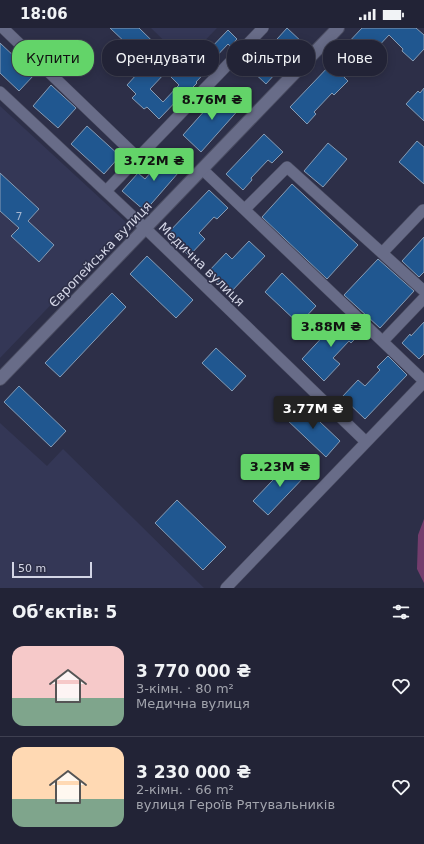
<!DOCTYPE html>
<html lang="uk">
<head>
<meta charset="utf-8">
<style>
	:root { --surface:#222336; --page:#2a2b3e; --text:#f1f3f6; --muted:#a2a4ad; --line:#3f4051; --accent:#63d469 }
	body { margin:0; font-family:"DejaVu Sans",sans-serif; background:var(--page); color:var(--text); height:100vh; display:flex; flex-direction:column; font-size:15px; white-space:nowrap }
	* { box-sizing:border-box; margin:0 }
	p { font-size:13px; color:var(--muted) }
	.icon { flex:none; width:22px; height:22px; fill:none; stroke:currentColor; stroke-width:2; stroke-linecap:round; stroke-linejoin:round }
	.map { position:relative; height:560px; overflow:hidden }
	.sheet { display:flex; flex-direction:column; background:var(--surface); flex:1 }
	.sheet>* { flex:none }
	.top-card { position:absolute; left:12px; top:12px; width:400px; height:36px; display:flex; gap:8px }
	.scale { position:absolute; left:12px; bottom:10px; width:80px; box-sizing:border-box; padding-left:4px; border:2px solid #d3d5e5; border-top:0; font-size:11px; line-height:14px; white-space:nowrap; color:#d3d5e5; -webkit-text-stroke:3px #2d2f48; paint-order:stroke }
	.price { position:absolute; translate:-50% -34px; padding:0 9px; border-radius:4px; background:var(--accent); color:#111; font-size:13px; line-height:26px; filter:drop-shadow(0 1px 2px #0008) }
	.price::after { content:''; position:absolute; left:50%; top:24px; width:12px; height:9px; margin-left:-6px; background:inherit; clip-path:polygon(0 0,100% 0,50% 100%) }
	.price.active { background:#222; color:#fff }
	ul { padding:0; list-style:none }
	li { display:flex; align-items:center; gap:12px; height:100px; padding:0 12px }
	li+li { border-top:1px solid var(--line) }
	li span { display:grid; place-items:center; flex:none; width:112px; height:80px; border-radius:12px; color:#555 }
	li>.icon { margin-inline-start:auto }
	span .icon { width:48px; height:48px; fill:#fffc; stroke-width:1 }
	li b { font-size:17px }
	h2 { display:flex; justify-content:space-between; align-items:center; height:48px; padding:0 12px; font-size:17px }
	.chip { padding:0 14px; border-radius:16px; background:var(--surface); box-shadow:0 2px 10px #0003,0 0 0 1px var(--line); font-size:14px; line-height:36px }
	.chip.active { background:var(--accent); color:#111 }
	.status { display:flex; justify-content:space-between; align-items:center; height:28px; padding:0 20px; background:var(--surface); direction:ltr }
	.status svg { height:11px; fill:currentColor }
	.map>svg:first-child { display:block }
</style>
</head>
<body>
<div class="status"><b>18:06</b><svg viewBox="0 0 49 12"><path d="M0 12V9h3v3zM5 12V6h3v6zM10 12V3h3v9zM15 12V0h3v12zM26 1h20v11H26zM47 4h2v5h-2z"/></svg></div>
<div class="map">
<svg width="424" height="560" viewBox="0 0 424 560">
	<rect width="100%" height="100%" fill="#2d2f48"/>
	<path fill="#343756" d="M151,0H217L185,33Z
		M0,78L128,196L0,330Z
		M0,395L47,438L63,421L204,560H0Z"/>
	<path fill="#743d6d" d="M424,491V555L417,541L418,507Z"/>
	<path fill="#205790" stroke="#879cb5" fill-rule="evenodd" d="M110,0H139L186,46L228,2L237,11L230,18L228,16L212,33L214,35L196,54L197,55L186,66L184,65L159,91L147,79L144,81L132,70L136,66L127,57L147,35ZM166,44L179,57L163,74L150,61Z
		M287,0L303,15L266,56L250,41Z
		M362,0H416L424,7V21L413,33L402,23L403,21L389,7L374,23L376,25L365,37L345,18Z
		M0,15L34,47L19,63L0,45Z
		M331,36L348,53L334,67L332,65L314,84L316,86L307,96L290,79Z
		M51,57L76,80L58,100L33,78Z
		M424,60V93L406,76L418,63L420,65Z
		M223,62L241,79L201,124L183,107Z
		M87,98L120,128L104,146L71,116Z
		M264,106L283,124L272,135L268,132L251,150L252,152L243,162L226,146Z
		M417,113L424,119V156L399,134Z
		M328,115L347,131L323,159L304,143Z
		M169,123L185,137L145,183L122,163L138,145L145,151Z
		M0,145L39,181L28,193L54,217L39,234L11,208L19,200L0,183Z
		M292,156L358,217L327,251L262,189Z
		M209,162L228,180L217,191L214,189L199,205L205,211L189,228L167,206Z
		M424,209V244L419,249L402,233Z
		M249,213L265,228L230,265L208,244L226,225L232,231Z
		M147,228L193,272L176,290L130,246Z
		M378,231L414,263L380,300L344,267Z
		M282,245L316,278L299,296L265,264Z
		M112,265L126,279L60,349L45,335Z
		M342,288L361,305L351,315L349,313L333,330L340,336L324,353L302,331Z
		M424,294V326L419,331L402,315L410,306L411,308Z
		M216,320L246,348L232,363L202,335Z
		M388,328L407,347L365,391L342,369L358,352L365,358L380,342L377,339Z
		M19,358L66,403L51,419L4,374Z
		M300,375L340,413L326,429L285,390Z
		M292,432L307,446L268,487L253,473Z
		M177,472L226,519L203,542L155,495Z"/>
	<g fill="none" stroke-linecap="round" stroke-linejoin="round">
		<defs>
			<path id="street" d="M3,0L138,130
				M0,64L145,200L366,414
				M202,141L424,353
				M106,163L263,0
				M245,181L287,139L424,263
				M382,225L423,182
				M383,313L424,270
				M226,560L424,354"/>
			<path id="secondary" d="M0,351L338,0"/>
		</defs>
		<use href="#street" stroke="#4a4c61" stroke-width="12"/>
		<use href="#secondary" stroke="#4a4c61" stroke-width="14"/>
		<use href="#street" stroke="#686c88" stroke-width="11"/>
		<use href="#secondary" stroke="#686c88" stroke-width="12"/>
	</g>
	<g text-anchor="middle" stroke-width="3" stroke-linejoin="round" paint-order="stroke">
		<g font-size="11" fill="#a6b6d0">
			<text x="19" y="192">7</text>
		</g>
		<g font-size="13" fill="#d3d5e5" stroke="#2d2f48">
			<text transform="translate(100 226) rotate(-46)" y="5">Європейська вулиця</text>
			<text transform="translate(202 236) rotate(44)" y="5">Медична вулиця</text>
		</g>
	</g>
</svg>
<div class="scale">50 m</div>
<b class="price" style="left:212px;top:93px">8.76M ₴</b>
<b class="price" style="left:154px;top:154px">3.72M ₴</b>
<b class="price" style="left:331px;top:320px">3.88M ₴</b>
<b class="price active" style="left:313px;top:402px">3.77M ₴</b>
<b class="price" style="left:280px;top:460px">3.23M ₴</b>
<div class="top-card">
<a class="chip active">Купити</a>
<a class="chip">Орендувати</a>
<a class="chip">Фільтри</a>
<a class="chip">Нове</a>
</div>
</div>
<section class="sheet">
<h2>Об’єктів: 5<svg class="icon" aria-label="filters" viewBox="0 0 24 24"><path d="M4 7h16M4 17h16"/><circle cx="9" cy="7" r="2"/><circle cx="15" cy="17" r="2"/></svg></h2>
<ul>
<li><span style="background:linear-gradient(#f6c9c9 65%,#7fa58c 0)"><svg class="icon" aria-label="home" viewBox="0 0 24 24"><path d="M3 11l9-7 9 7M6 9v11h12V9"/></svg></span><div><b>3 770 000 ₴</b><p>3-кімн. · 80 m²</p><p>Медична вулиця</p></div><svg class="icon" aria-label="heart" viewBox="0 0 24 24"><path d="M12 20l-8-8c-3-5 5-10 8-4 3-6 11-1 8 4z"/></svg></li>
<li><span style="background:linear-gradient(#ffd9b3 65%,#7fa58c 0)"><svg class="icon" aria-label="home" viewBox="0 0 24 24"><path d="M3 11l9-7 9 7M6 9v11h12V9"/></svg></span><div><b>3 230 000 ₴</b><p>2-кімн. · 66 m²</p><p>вулиця Героїв Рятувальників</p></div><svg class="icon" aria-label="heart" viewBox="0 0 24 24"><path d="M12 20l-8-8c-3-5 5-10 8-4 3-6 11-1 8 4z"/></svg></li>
</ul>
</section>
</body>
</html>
